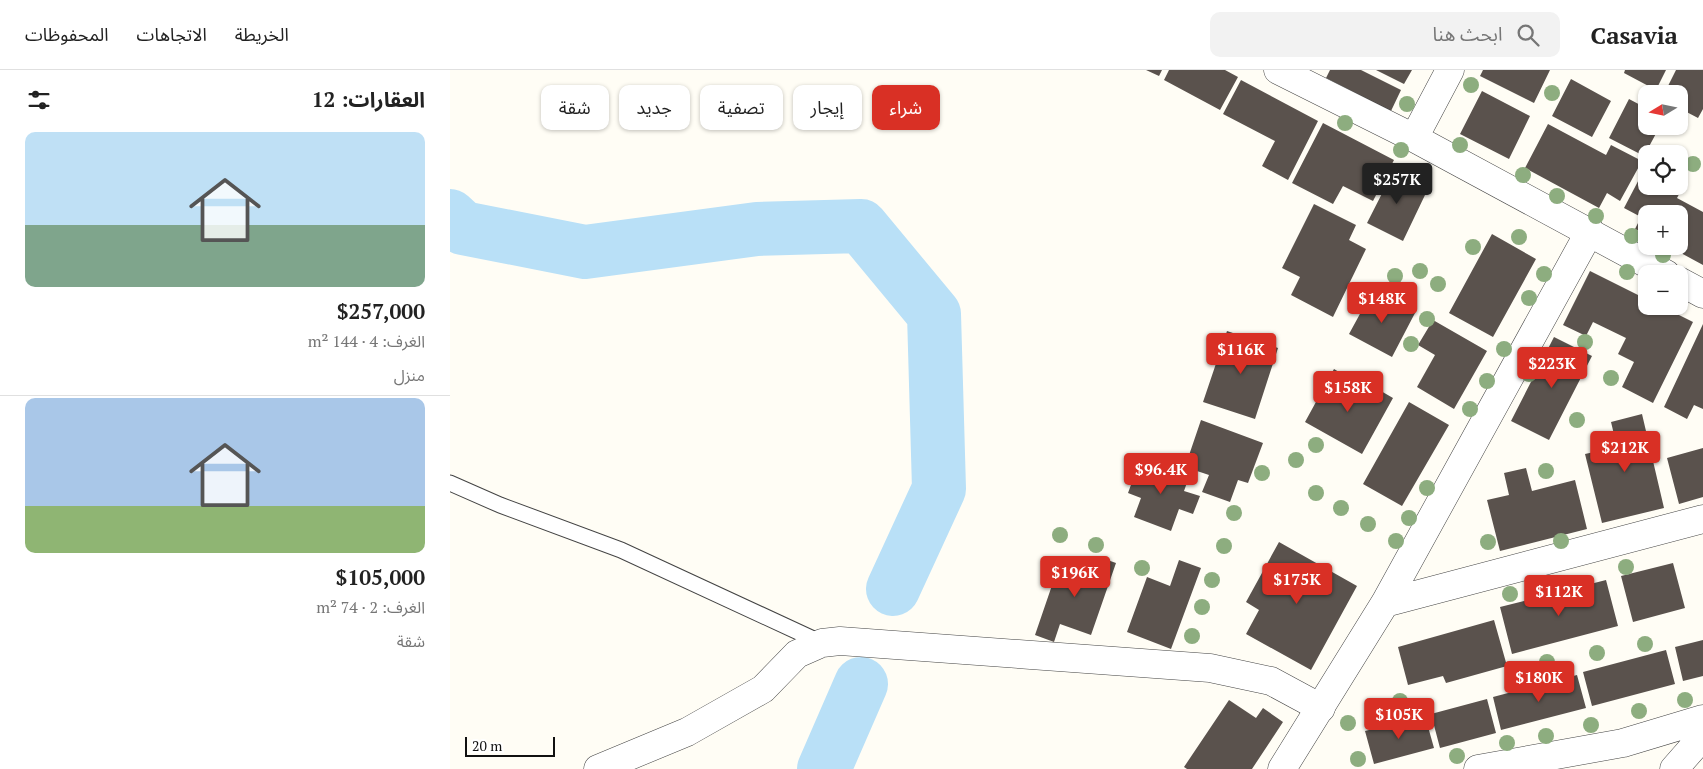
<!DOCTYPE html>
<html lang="ar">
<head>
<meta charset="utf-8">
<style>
	:root { --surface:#fff; --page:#f2f2f2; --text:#222; --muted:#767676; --line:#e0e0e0; --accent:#d93025 }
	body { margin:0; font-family:"PT Serif","Noto Sans Arabic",serif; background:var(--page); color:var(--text); direction:rtl; height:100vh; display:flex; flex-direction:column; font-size:19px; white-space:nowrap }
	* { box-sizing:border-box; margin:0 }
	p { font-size:16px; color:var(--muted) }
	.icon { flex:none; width:28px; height:28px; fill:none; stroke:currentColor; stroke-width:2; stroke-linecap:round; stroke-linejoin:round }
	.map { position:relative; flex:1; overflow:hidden; direction:ltr }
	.sheet { display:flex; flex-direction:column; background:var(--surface); width:450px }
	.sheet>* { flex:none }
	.guide { position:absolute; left:15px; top:15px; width:475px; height:45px; direction:rtl; display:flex; gap:10px }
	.needle { width:32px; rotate:260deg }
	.fabs { position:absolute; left:1188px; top:15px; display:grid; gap:10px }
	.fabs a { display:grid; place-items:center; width:50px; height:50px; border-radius:10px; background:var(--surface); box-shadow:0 1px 4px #0004; font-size:25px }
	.scale { position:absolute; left:15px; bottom:12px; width:90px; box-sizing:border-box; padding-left:5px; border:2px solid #111; border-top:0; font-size:14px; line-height:18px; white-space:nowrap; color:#111; -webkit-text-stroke:4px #fff; paint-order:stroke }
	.price { position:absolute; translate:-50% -42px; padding:0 11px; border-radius:5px; background:var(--accent); color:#fff; font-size:16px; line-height:32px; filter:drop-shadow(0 1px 2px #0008) }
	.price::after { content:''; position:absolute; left:50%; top:30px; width:15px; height:11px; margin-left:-8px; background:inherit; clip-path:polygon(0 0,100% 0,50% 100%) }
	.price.selected { background:#222; color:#fff }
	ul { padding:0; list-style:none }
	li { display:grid; align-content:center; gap:10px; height:265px; padding:0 25px }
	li+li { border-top:1px solid var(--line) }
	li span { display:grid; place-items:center; height:155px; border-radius:10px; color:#555 }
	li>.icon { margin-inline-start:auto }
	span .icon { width:90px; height:90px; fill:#fffc; stroke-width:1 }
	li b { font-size:21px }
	h2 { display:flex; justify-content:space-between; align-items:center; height:60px; padding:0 25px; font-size:21px }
	.pill { padding:0 18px; border-radius:10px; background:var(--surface); box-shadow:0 1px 4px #0004; font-size:18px; line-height:45px }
	.pill.selected { background:var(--accent); color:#fff }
	header { display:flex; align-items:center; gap:30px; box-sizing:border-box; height:70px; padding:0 25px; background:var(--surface); border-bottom:1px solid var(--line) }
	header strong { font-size:24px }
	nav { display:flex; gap:28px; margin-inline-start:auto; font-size:18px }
	.search { width:350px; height:45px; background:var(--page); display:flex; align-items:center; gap:12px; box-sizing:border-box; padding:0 18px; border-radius:10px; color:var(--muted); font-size:19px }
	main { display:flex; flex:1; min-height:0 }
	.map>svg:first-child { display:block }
</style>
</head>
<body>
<header>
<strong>Casavia</strong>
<div class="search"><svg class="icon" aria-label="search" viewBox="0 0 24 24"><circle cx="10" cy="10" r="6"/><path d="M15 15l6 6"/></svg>ابحث هنا</div>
<nav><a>الخريطة</a><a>الاتجاهات</a><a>المحفوظات</a></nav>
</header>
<main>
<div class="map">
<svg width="1253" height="699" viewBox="0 0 1253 699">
	<rect width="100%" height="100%" fill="#fffdf5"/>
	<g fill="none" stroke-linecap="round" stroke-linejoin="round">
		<path stroke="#b9e0f7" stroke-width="54" d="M0,146L13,158L135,182L307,159L411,156L484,244L489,419L443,519
			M374,699L411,614"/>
	</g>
	<path fill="#5a524d" d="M696,0H712L709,6Z
		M719,0H775L788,7L770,40L714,10Z
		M880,0H911L951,20L941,41L876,8Z
		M926,0H962L954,14Z
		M1033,0H1100L1084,33L1030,6Z
		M1175,0H1216L1206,20L1174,3Z
		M1226,0H1253V39L1248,48L1229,38V24H1214Z
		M1121,9L1161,31L1142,67L1102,46Z
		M791,10L868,51L838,110L812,96L825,71L773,44Z
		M1032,21L1080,46L1059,89L1010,64Z
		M1179,29L1196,38V56H1210L1194,86L1159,68Z
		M873,53L944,90L923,131L893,116L883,134L842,113Z
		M1098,54L1156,85L1161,75L1192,91L1170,131L1157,123L1149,138L1075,98Z
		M946,96L968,107L962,119L975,125L953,171L917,153Z
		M1196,96V116H1229V112L1234,115L1227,128L1253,142V195L1218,176H1229V144H1196V165L1185,159L1191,147L1174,138Z
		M864,134L906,155L899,170L916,179L883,247L841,225L850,207L832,198Z
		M1042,164L1086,189L1043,267L999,243Z
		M1140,201L1196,229V236H1211L1243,252L1203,333L1172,317L1184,292L1168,284L1176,268L1143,252L1136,266L1113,255Z
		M923,220L965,243L942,287L899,264Z
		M983,250L1037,281L1004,339L967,317L985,285L968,275Z
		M1253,254V339L1244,335L1237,349L1214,337Z
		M777,261L828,278L805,349L753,332Z
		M1104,267L1142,286L1099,370L1061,351Z
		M884,299L899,308L894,317L917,330L924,317L943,328L912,384L855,352Z
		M959,332L999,355L952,436L913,414Z
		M1192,344L1214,438L1152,453L1135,384L1167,377L1161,352Z
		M751,350L813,373L798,413L788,410L780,432L752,422L759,405L735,397Z
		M1253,378V427L1229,434L1217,388Z
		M690,390L739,407L734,421L750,426L743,444L729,439L721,461L684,447L691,428L678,423Z
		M1076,398L1082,421L1125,410L1137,459L1050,481L1037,430L1059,425L1054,403Z
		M829,472L907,516L861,600L796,564L809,540L796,532Z
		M649,487L666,493L641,565L610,554L604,572L585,565L611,489L645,500Z
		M729,490L751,498L721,579L677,562L697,507L720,516Z
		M1223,493L1235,538L1183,552L1171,506Z
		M1156,510L1168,556L1062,584L1050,537Z
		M1044,550L1057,596L996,613L993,606L958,615L948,577Z
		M1253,570V606L1233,611L1225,577Z
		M1216,580L1225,614L1142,636L1133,602Z
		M1127,605L1136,638L1051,660L1043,627Z
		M1037,629L1046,663L990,678L981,644Z
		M779,630L806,648L813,638L833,652L802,699H737L734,697Z
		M975,646L984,678L924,694L915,661Z"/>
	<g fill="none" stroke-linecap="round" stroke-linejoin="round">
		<defs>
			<path id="service" d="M0,413L50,435L171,480L372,573"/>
			<path id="minor" d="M828,0L964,68
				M1000,0L964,68L1216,204
				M1229,211L1253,224
				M935,533L1253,449
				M832,699L935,533L1140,161
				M1028,699L1173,673L1253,649
				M1224,699L1253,666"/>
			<path id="tertiary" d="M148,699L237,662L313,619L347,584L372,573L390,571L760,598L821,611L871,638"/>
		</defs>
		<use href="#service" stroke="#444" stroke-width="17"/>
		<use href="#minor" stroke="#444" stroke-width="29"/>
		<use href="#tertiary" stroke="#444" stroke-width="29"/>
		<use href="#service" stroke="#fff" stroke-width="15"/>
		<use href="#minor" stroke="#fff" stroke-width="28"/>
		<use href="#tertiary" stroke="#fff" stroke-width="28"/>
	</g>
	<g fill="#8dad7f">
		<circle cx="1021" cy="15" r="8"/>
		<circle cx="1102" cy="23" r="8"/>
		<circle cx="957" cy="34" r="8"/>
		<circle cx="895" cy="53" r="8"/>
		<circle cx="1010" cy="75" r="8"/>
		<circle cx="951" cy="80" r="8"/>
		<circle cx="1243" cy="94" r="8"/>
		<circle cx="1073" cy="105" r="8"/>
		<circle cx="1107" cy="126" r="8"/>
		<circle cx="1146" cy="146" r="8"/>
		<circle cx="1182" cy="166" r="8"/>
		<circle cx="1069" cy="167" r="8"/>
		<circle cx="1023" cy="177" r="8"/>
		<circle cx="1213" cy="185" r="8"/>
		<circle cx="970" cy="201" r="8"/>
		<circle cx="1177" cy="202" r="8"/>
		<circle cx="1094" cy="204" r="8"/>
		<circle cx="945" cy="206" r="8"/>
		<circle cx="988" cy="214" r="8"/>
		<circle cx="1079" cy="228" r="8"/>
		<circle cx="977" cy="249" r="8"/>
		<circle cx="1135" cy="272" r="8"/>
		<circle cx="961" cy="274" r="8"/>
		<circle cx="1054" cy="279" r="8"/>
		<circle cx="1079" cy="304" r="8"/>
		<circle cx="1161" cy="308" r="8"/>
		<circle cx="1037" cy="311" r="8"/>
		<circle cx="1020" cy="339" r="8"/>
		<circle cx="1127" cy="350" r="8"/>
		<circle cx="866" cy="375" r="8"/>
		<circle cx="846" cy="390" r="8"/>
		<circle cx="1096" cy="401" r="8"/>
		<circle cx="812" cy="403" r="8"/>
		<circle cx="977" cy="418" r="8"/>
		<circle cx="866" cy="423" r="8"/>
		<circle cx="891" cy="438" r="8"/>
		<circle cx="784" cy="443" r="8"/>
		<circle cx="959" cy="448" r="8"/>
		<circle cx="918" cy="454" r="8"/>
		<circle cx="610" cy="465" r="8"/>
		<circle cx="946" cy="471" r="8"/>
		<circle cx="1111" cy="471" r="8"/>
		<circle cx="1038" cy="472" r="8"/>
		<circle cx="646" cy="475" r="8"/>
		<circle cx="774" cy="476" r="8"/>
		<circle cx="1176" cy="497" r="8"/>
		<circle cx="692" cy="498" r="8"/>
		<circle cx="762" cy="510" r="8"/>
		<circle cx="1060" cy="524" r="8"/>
		<circle cx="752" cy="537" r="8"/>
		<circle cx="742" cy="566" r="8"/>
		<circle cx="1195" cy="574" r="8"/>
		<circle cx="1147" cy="583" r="8"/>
		<circle cx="1097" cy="592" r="8"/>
		<circle cx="1235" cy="630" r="8"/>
		<circle cx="950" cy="631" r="8"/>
		<circle cx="1189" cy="641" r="8"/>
		<circle cx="898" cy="653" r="8"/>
		<circle cx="1141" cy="655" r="8"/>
		<circle cx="1096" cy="666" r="8"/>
		<circle cx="1057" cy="673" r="8"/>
		<circle cx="1007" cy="686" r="8"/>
		<circle cx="908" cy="689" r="8"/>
	</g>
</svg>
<div class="fabs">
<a><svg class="needle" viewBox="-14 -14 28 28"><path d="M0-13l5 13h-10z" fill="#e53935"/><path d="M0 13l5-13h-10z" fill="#767676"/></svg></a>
<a><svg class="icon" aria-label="locate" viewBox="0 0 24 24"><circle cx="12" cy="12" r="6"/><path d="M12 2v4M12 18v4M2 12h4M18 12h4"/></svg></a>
<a>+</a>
<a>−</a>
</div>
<div class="scale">20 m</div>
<b class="price selected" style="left:947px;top:135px">$257K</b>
<b class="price" style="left:932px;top:254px">$148K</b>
<b class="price" style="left:791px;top:305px">$116K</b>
<b class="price" style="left:1102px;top:319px">$223K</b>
<b class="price" style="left:898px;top:343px">$158K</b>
<b class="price" style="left:1175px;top:403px">$212K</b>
<b class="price" style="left:711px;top:425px">$96.4K</b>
<b class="price" style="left:625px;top:528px">$196K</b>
<b class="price" style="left:847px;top:535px">$175K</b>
<b class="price" style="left:1109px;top:547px">$112K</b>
<b class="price" style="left:1089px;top:633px">$180K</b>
<b class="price" style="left:949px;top:670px">$105K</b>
<div class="guide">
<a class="pill selected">شراء</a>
<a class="pill">إيجار</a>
<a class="pill">تصفية</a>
<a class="pill">جديد</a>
<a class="pill">شقة</a>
</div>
</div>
<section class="sheet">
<h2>العقارات: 12<svg class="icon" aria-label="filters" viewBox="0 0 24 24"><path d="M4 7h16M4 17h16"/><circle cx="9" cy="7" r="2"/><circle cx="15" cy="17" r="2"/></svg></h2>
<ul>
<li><span style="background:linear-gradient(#bfe0f5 60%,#7fa58c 0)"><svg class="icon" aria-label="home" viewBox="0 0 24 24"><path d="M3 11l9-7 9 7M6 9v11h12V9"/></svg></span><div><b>$257,000</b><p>الغرف: 4 · 144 m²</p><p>منزل</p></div></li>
<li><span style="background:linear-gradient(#a9c7e8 70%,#8fb573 0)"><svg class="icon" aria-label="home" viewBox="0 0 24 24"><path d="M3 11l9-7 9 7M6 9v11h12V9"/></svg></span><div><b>$105,000</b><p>الغرف: 2 · 74 m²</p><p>شقة</p></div></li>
</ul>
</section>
</main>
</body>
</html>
